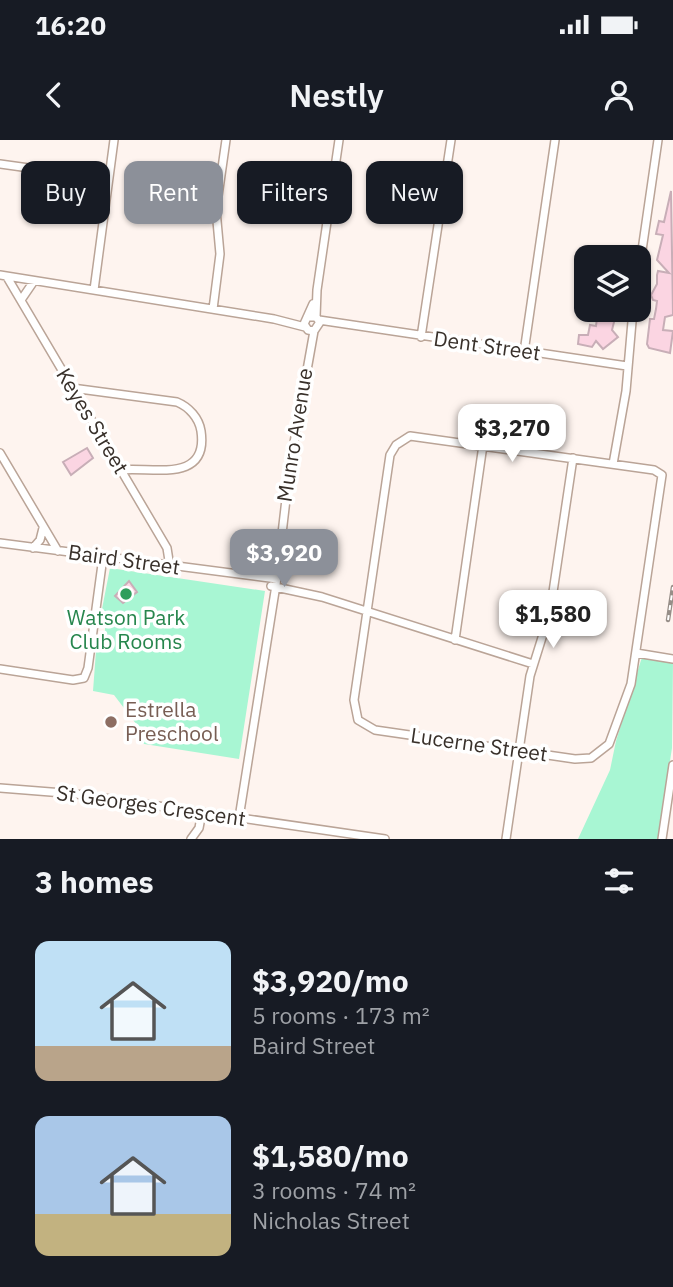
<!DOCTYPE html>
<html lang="en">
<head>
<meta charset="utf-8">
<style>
	:root { --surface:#171b24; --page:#242831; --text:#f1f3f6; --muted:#9ea1a6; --accent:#8c9099 }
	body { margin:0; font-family:"IBM Plex Sans",sans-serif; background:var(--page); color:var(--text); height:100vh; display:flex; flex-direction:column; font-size:26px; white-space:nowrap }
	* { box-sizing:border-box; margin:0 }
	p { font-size:23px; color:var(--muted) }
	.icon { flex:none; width:38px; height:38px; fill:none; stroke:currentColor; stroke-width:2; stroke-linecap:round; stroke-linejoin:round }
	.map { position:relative; height:699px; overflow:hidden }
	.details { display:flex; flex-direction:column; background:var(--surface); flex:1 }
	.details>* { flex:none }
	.guide { position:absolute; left:21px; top:21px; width:632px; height:63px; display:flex; gap:14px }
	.controls { position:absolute; left:574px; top:105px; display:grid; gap:14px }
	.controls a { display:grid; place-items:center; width:77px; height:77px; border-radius:14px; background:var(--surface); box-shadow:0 2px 5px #0004; font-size:35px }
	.price { position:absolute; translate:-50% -60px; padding:0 16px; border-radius:14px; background:#fff; color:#222; font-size:23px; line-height:46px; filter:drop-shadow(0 2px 4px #0008) }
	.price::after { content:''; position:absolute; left:50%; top:42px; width:21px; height:16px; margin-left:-10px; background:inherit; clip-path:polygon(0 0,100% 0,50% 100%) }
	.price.active { background:var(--accent); color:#fff }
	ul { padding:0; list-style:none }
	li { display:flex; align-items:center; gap:21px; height:175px; padding:0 35px }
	li span { display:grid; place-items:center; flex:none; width:196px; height:140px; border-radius:14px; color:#555 }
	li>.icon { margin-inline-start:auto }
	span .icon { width:84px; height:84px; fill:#fffc; stroke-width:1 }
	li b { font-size:30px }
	h2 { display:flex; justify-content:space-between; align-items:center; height:84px; padding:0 35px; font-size:30px }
	.chip { padding:0 24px; border-radius:14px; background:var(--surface); box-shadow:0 2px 5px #0004; font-size:24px; line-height:63px }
	.chip.active { background:var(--accent); color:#fff }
	.status { display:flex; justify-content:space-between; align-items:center; height:49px; padding:0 35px; background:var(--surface); direction:ltr }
	.status svg { height:19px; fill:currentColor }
	header { display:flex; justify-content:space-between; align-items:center; height:91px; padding:0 35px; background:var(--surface); font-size:32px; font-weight:600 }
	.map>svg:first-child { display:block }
</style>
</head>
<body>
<div class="status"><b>16:20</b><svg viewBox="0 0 49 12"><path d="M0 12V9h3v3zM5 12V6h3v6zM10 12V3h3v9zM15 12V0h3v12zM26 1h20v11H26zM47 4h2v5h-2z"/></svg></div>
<header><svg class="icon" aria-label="back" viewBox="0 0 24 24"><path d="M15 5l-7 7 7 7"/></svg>Nestly<svg class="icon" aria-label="person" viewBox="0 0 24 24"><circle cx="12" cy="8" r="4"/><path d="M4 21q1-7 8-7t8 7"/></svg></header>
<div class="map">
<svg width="673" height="699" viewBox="0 0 673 699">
	<rect width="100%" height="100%" fill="#fef4ef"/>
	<path fill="#a8f6d3" d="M110,428L265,451L239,619L138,603L140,589L114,555L93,551L96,511H102L107,475L101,474Z
		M642,517L673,521L672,608L658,699H578L610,630L616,601Z"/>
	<path fill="#fbd5e2" stroke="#c8aeb7" stroke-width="2" d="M671,51L673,175L665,177L663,190L673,191L670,213L649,208L647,204L650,179H654L656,169L657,161L653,160L651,155L657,144V135L658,131L669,133L657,120L663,95L656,94L659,81L664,82Z
		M598,170H617L612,190L618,197L603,209L596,201L592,207L578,204L579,195H588L590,185L596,186Z
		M87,308L93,318L71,335L63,322Z
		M129,441L137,452L123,463L115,456Z"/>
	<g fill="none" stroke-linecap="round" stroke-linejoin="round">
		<defs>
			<path id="minor" d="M0,24L108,39
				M639,131L658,0
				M0,135L274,179L305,187
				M7,137L167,408L170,427
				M94,150L114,0
				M21,160L34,141
				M213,169L220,114L216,70L226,0
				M310,177H316L320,182L314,191L308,190L304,184L313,164
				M316,177L317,150L339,0
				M319,180L627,226
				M421,197L451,0
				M524,212L555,0
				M72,248L177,262C189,267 199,278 201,291C209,345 149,326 121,330
				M410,296L654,330L662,335L631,544L609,604L591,618L575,619L375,590L358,580L354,560L390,315L396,305Z
				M0,313L58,411
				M613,324L626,251L633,170
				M0,403L277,439
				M33,408L40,400L43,388
				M271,446L322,457L533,524
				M455,500L483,305
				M636,513L673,519
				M0,529L73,540L84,538L88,528L103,417
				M0,648L76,654L385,699
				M239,678L276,445L290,325L314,191
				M191,699L199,688L202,672
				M506,699L530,536L550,472L573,318
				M662,699L673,625"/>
		</defs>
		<use href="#minor" stroke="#baa497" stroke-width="10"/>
		<use href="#minor" stroke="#fff" stroke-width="7"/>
		<defs>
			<path id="rail" d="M668,480L673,447"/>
		</defs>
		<use href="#rail" stroke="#978e88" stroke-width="4.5"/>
		<use href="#rail" stroke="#fff" stroke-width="2" stroke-dasharray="5" stroke-linecap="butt"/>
	</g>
	<circle fill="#2e9e5b" stroke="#fff" stroke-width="2.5" cx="126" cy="454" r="7"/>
	<circle fill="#8d6e63" stroke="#fff" stroke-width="2.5" cx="111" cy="582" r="7"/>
	<g text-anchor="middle" stroke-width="7" stroke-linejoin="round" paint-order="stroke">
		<g font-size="21" fill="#38302a" stroke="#fff">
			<text transform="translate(487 206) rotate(8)" y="7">Dent Street</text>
			<text transform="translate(92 281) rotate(59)" y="7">Keyes Street</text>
			<text transform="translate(295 295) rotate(-81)" y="7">Munro Avenue</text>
			<text transform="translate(124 420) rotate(8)" y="7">Baird Street</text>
			<text transform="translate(479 605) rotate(8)" y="7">Lucerne Street</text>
			<text transform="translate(151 666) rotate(8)" y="7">St Georges Crescent</text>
		</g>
		<g font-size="21" fill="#27864d" stroke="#fff">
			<text x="126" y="485">Watson Park<tspan x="126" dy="24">Club Rooms</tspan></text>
		</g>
		<g font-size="21" fill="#785e54" stroke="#fff" text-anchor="start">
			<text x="125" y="577">Estrella<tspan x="125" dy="24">Preschool</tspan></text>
		</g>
	</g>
</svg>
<div class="controls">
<a><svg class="icon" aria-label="layers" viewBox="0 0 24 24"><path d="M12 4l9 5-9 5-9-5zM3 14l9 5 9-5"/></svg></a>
</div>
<b class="price" style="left:512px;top:324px">$3,270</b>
<b class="price active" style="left:284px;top:449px">$3,920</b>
<b class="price" style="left:553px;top:510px">$1,580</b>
<div class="guide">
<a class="chip">Buy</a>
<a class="chip active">Rent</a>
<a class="chip">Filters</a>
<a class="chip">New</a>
</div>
</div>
<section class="details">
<h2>3 homes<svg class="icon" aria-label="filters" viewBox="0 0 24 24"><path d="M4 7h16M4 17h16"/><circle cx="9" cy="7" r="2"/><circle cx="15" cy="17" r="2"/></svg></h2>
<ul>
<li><span style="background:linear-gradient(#bfe0f5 75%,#b9a48a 0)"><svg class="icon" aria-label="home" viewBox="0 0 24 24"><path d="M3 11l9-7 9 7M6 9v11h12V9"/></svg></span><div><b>$3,920/mo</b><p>5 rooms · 173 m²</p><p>Baird Street</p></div></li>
<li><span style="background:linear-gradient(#a9c7e8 70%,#c2b280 0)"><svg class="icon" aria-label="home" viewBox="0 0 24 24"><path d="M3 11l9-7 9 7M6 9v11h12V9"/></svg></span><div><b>$1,580/mo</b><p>3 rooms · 74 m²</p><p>Nicholas Street</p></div></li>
</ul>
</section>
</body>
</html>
